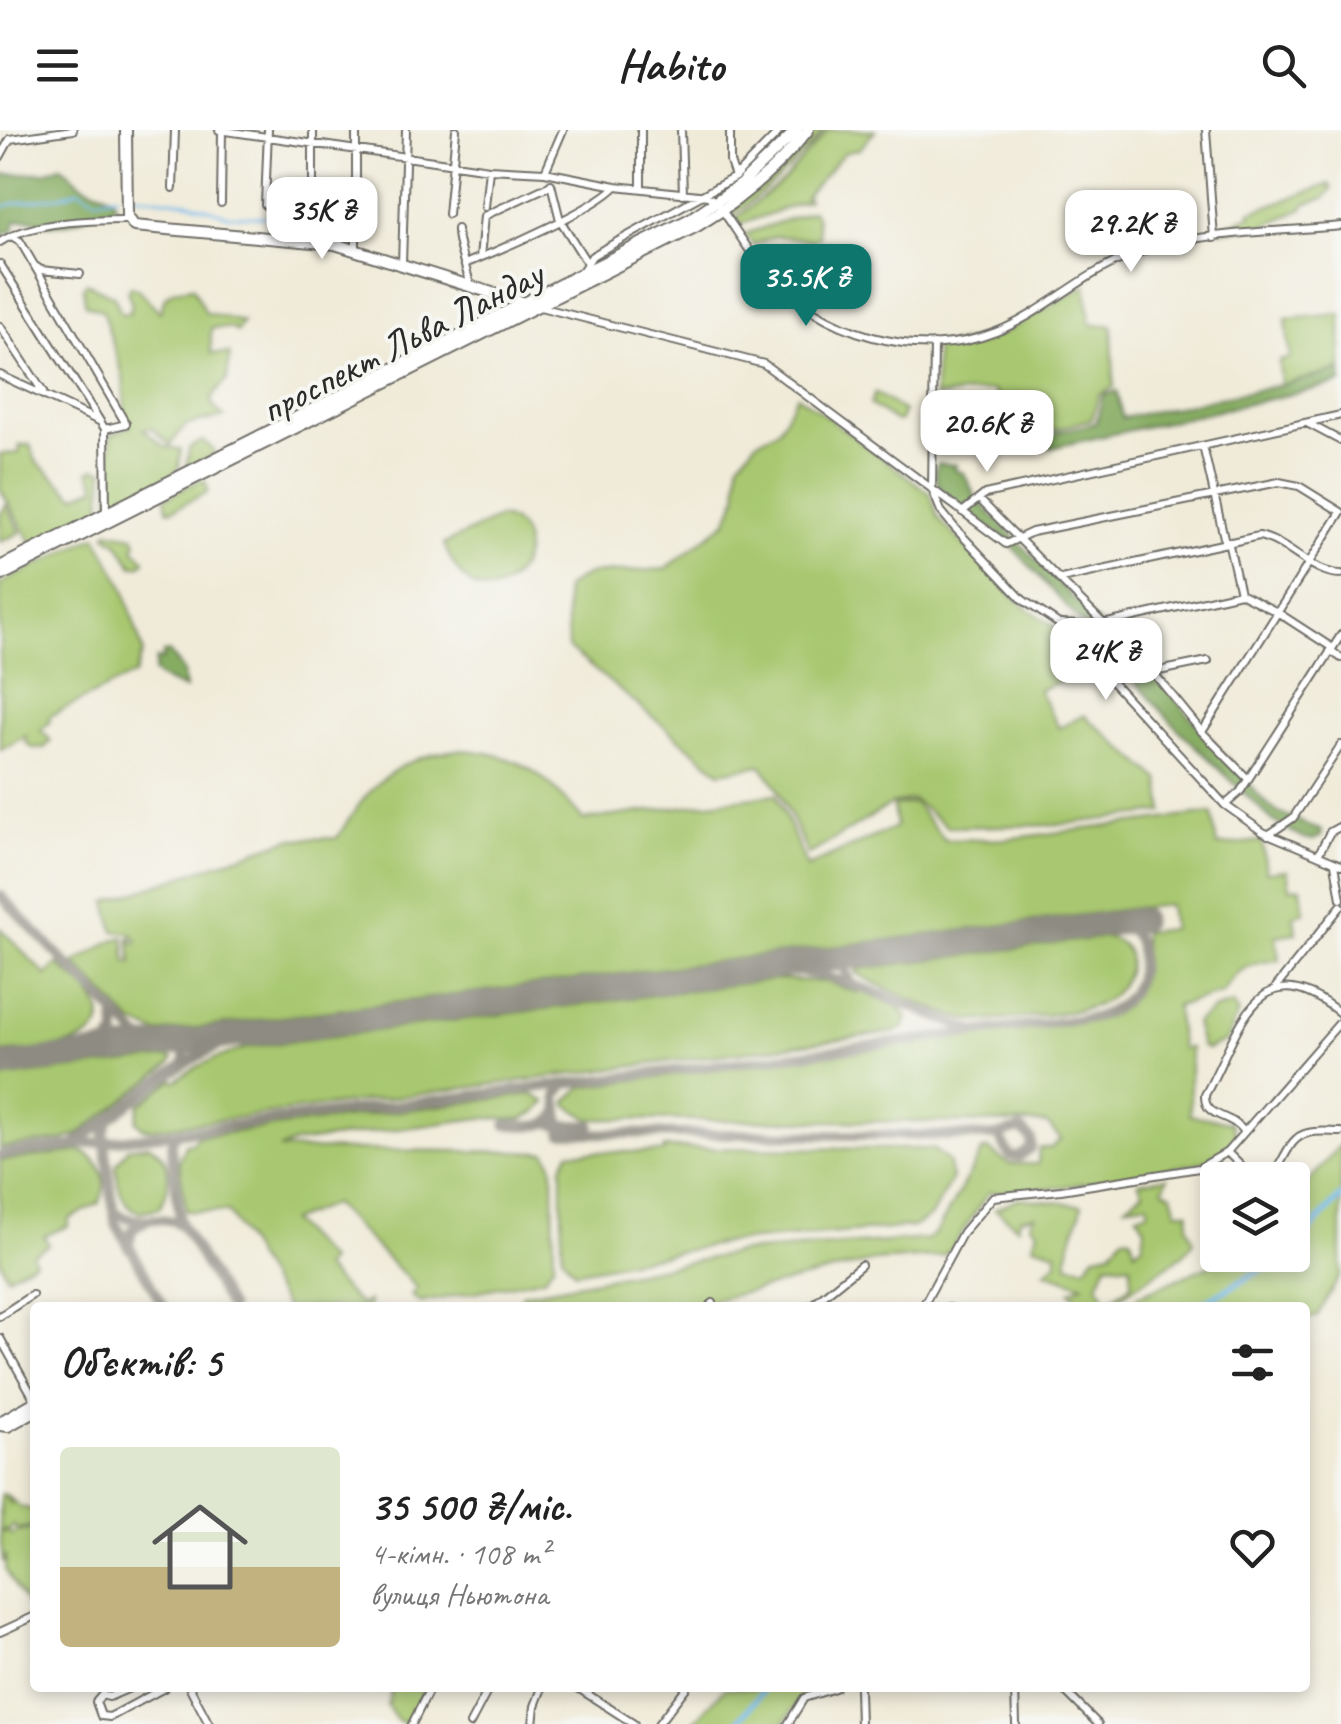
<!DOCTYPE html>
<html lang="uk">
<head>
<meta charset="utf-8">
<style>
	:root { --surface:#fff; --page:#f6f6f6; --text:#222; --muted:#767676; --accent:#0f766e }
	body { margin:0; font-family:Caveat,sans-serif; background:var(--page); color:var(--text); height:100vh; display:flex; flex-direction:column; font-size:38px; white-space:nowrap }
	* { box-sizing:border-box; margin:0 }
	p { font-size:32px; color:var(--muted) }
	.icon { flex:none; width:55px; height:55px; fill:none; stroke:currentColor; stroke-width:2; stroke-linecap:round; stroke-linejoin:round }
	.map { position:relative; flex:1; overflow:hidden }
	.drawer { position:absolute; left:30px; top:1172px; width:1280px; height:390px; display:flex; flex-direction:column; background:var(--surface); border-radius:10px; box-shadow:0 5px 15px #0003 }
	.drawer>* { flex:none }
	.buttons { position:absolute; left:1200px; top:1032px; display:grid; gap:20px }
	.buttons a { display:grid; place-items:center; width:110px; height:110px; border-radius:10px; background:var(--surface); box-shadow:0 5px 15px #0003; font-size:50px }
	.price { position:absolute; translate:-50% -85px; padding:0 22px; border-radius:20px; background:#fff; color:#222; font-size:32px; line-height:65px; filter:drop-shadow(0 2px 5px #0008) }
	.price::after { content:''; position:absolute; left:50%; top:60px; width:30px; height:22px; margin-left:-15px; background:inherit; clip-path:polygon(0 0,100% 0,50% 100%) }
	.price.on { background:var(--accent); color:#fff }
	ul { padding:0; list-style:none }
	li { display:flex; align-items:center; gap:30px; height:250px; padding:0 30px }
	li span { display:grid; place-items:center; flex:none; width:280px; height:200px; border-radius:10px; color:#555 }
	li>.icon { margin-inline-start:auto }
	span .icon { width:120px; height:120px; fill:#fffc; stroke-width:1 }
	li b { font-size:42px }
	h2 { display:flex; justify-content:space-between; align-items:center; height:120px; padding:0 30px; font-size:42px }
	header { display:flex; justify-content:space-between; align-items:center; height:130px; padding:0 30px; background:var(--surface); font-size:45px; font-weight:700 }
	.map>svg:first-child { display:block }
</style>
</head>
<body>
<header><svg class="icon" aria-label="menu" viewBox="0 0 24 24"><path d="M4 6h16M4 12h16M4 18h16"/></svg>Habito<svg class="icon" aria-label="search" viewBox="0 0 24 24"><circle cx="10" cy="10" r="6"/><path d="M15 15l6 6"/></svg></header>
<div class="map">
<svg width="1341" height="1594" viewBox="0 0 1341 1594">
	<rect width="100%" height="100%" fill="#f6f6f2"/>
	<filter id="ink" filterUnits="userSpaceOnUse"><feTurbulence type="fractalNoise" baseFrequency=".01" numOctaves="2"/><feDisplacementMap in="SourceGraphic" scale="20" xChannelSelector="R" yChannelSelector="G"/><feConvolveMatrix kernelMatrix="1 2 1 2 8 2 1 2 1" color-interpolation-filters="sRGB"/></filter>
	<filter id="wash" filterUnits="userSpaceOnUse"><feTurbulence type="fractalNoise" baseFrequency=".0048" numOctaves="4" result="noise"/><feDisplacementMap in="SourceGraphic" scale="40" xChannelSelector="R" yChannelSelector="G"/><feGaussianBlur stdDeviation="2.25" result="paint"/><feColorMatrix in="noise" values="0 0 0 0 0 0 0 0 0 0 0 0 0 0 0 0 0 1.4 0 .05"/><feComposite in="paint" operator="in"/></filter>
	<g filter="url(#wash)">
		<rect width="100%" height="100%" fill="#f0ebd9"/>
		<path fill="#a8c76f" stroke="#6a794d" stroke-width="2.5" fill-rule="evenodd" d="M810,0H824C797,33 766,61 731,86L727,79Z
			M828,0H875L860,19L844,23L805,67L808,70L739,95L735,89L784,50Z
			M1330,54L1332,58L1325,68L1305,74L1303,79L1263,96L1221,101L1220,97L1251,86L1250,82Z
			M812,81L816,85L819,107L813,110L776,106L753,115L745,104Z
			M87,153L114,166L121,183L129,184L132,175L127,161L130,156L138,159L160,182L165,167L174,160L193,157L206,183L243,192L237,202L231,198H211V223L230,224L227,250L212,267V275L224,287L186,295L170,315L152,298L143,299L165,317L181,319L179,338L173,345L110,375L111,304L130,297C120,274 127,264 122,243C116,222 108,202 103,181L85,174L83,157Z
			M1086,155L1090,192L1093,195H1112L1114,257L1099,265L1092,289L1046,302L1042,313L1005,320L998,267L993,260L935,267V217L1000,205Z
			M1341,184V240L1281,255L1279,231L1290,228L1286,189Z
			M875,263L904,281L900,291L896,292L870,274Z
			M797,265L930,363L938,388L1020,473L1058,499L1088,541L1039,560L1059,598L1084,585L1160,650L1164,682L1056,695L948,697L913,670L892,674L808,725L777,657L761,635L720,642L568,518L565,458L588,444L666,439L727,391L737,367L739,332L757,311L778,300Z
			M202,311L213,319L214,325L187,338L189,318Z
			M20,315H30L36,331L75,366L97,357L89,341L95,338L104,341L101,380L34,417L0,359V324L19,323Z
			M200,350L206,352L208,362L172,380L167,379L165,368Z
			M6,375L21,402L0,412V385Z
			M500,387C567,401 487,525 444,414Z
			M108,401L134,406L137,412L134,418L145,430L141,435L133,436L117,412L106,405Z
			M96,406L123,456L143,522L135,544L50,586L49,593L41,600L51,611L44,618H33L26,613V606L0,620V454Z
			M458,620C519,622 546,645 583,690L776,664L807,737L896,697L893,676L914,673L945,710L1006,709L1212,683L1217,716L1262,711L1266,742L1287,740L1290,758L1301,757L1304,783L1294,785L1296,803L1276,806L1279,830C1249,833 1238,837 1222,863L1176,876L1181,919L1190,918V985L1231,992L1237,1006L1223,1022L1205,1032L1063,1057L988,1063L952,1118L944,1125L933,1127L874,1131L682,1178L515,1177L524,1164L742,1122L927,1109L936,1103L983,1020H989L1009,1034H1038L1039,1018H1051L1061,1009L1047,994L1040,993L590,989L567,975V971L582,957L1099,888C1137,870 1145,843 1143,802L1172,799L1169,775L1137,778L157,903L134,894L75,833L113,810L124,807L127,833H132L129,808H132L133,814L137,813V809L130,803L114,801L107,772L290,709L337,708C369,656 393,627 458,620Z
			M0,798L46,845L58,834C70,846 90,859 97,874C121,921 25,920 0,923Z
			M1106,807C1145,814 1128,861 1099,874C1079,883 990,893 969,890C951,888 872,854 856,842L858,839Z
			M777,849L827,852L858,863L860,861L900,877L907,888L904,897L896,902L150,999L143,998L136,991L139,975L173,949L176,951C199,932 223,926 249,917Z
			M1232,874L1238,883L1226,911L1207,919L1201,916L1195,893L1213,880Z
			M169,927L173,929L171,934L79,1004L64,1010L0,1018V948Z
			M532,964L546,972L537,982L522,989L480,988L295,1013L279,1019L546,1022L553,1036L554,1133L544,1148L420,1173L411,1165L417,1158L333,1074L290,1091L329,1131L323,1138L360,1175L368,1171L369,1174L368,1178L285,1177L228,1082L186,1081L179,1031L185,1014L192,1013L196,1007Z
			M1341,1014V1144L1317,1186L1305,1190V1178L1130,1177L1138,1166L1234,1125H1292L1293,1070Z
			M149,1015C174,1027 171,1061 159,1078L139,1082C119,1073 118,1056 116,1035L128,1018Z
			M664,1018L933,1019L948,1031L952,1048L931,1086L913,1097L729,1112L575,1142L562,1126V1036L569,1022H664Z
			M81,1021C102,1030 110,1052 99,1073L69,1089L68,1096L44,1106L49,1115L32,1124L35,1131L7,1146L0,1130V1031Z
			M1168,1047L1163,1059L1172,1064L1177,1081H1189L1188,1097L1194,1111L1182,1126L1116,1169L1113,1176L1072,1177L1077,1167L1070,1161L1083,1155L1045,1142L1057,1132V1122L1033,1115L1038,1100L1030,1094L1035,1085L1020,1088L1018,1097L995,1079L1019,1068L1082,1075C1079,1094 1066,1116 1068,1134L1085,1137L1096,1124L1111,1121L1123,1106L1131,1107L1135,1121L1143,1114L1145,1098L1137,1084L1148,1082V1073L1126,1075L1143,1062L1138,1052ZM1107,1133L1131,1135V1155L1108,1171L1098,1155Z
			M1,1364L5,1365L11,1375L9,1367L20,1377L35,1380V1396L16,1399L13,1394L11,1399L0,1401Z
			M35,1397V1484L32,1485L5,1439L6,1425L3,1433L0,1402H9L12,1406L15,1402Z
			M392,1558H425L407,1594L397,1590L387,1576Z
			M725,1558H808L783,1594H692Z"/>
		<path fill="#86ac62" stroke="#586c46" stroke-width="2.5" d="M61,36C70,41 74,47 81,53C94,63 109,58 116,75L112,79C92,79 77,95 56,95C40,95 30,85 15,92L14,100L0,106V45L46,42Z
			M1341,240V253L1050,318L1046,308L1058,302L1096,293L1103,265L1117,261L1122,288L1281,255Z
			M938,333L956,335L954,340L964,343L976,368L1123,519H1129L1150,539L1263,670L1276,681L1322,701L1321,706L1314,710L1302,708L1272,690L1178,599L1005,409L946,366L938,355L935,342Z
			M169,522L183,541L185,559L159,548L154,542L156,529L163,530V523Z"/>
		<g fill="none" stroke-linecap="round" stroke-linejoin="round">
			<path stroke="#74baeb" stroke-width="2.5" d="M132,65L188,72L227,85L269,87L308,103L343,106
				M0,78C26,67 53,72 78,60L96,69L118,65"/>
			<path stroke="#74baeb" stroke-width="6" d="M1292,1120L1341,1066
				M1194,1178L1287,1125
				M737,1594L765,1558"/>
			<path stroke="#8e8b82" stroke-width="10" d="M0,765L139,908L157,916
				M749,840C841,836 891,873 974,901
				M851,851L844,838L855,826
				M173,913L185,921V932L181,937
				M101,923L116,904L115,885
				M565,954L557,966L562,1003L995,1006L999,1007L1010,1026L1019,1027L1031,1018V1009L1021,999L995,1006
				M109,989L104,1004L115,1092L130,1119
				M506,995C524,995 550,1001 558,982
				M554,995H591
				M180,1002L173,1007L171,1015L180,1092L230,1178
				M77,1012C125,981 166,939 220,916C242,907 266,904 289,899
				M0,1025L1092,888C1105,884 1117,880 1126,869C1146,848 1148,796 1113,794
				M115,1080C133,1100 162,1080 182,1096
				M147,1090L132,1100L129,1115L164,1178"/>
			<path stroke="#8e8b82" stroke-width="25" d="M0,936L1140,790"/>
		</g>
	</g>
	<g filter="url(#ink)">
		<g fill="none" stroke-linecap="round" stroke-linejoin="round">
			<defs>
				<path id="minor" d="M219,0L489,39L545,42L616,56L708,66L717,73C734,96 748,121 766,142C821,204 918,233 996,202C1041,184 1078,148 1122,129C1189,100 1270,103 1341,96
					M356,0V121
					M641,0V58
					M681,0L683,64
					M730,0V32L735,47
					M1206,0L1214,108
					M0,27L10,9L73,0
					M545,42L563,0
					M551,54L560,90L587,133
					M173,58L175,0
					M221,73L222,0
					M265,75L268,0
					M485,77L489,39
					M448,84L456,0
					M313,97V0
					M457,99C456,115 467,137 470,155
					M11,106L20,111L34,135L126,294L105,299
					M0,112C33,91 89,90 127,90
					M480,128L484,86L551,55
					M467,133C500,120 595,79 616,56
					M0,134L105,299L106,384
					M402,134L406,0
					M35,136L41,140L80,144
					M581,143L592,126L604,119L735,47L781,0
					M540,177L764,234L1006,414L1032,402L1279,352L1299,356L1341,382
					M0,196L43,262
					M934,214L932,359L941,381L955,398L1023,470L1059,494L1225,675L1263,702L1341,735
					M0,245L99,291
					M1307,293L1341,311
					M1203,316L1225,412
					M979,369L1103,493L1139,525L1202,602L1248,649
					M962,382L985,364L1341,285
					M1228,411L1240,463
					M1061,449L1259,406C1288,412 1312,444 1341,444
					M1061,494L1094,496L1240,463L1277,482L1331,517
					M1330,520L1341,528
					M1154,542L1208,531
					M1202,602L1341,382
					M1225,675L1240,662L1341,505
					M1268,705L1293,688L1341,615
					M1318,725L1330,702L1341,696
					M1335,734L1341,769
					M1276,857L1341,776
					M1244,1002C1232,983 1204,989 1205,965C1240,902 1256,814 1341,884
					M1227,1022L1255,1050
					M1266,1050C1285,1038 1285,1008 1308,1003C1318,1000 1331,1002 1341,1002
					M707,1178L713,1173L716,1178
					M808,1178L861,1135
					M922,1178L963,1102L993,1067L1061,1060L1199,1038L1227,1022L1341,891
					M939,1178H950
					M0,1186L32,1165
					M0,1208L35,1270
					M0,1502L35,1486
					M130,1558L109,1567L102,1565L96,1572L101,1586L110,1587L164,1558
					M190,1558L209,1594
					M578,1558L634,1594
					M859,1558L860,1594
					M1015,1558L1016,1594
					M1062,1558L1098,1594
					M412,1594L430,1558
					M470,1594L489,1558
					M533,1594L535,1576L542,1558
					M658,1594L686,1558
					M788,1594L804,1568L835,1558"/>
				<path id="major" d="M126,0L127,86L134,96L335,114L524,173
					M0,437L690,89L740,55L797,0
					M0,446L697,96C739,71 778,38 808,0
					M0,1292L35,1272
					M0,1295L8,1296L35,1281"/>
			</defs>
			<use href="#minor" stroke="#706e68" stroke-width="10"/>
			<use href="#major" stroke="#706e68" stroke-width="14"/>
			<use href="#minor" stroke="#fff" stroke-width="6"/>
			<use href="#major" stroke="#fff" stroke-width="10"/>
		</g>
	</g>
	<g text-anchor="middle" stroke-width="8" stroke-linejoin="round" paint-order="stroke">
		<g font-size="40" fill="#2b2b2b" stroke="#f6f6f2">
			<text transform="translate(401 211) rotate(-27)" y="14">проспект Льва Ландау</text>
		</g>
	</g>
</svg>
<div class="buttons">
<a><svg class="icon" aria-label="layers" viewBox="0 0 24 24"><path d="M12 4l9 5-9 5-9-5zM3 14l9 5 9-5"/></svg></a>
</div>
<b class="price" style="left:322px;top:132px">35K ₴</b>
<b class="price" style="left:1131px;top:145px">29.2K ₴</b>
<b class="price on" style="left:806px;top:199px">35.5K ₴</b>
<b class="price" style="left:987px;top:345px">20.6K ₴</b>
<b class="price" style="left:1106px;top:573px">24K ₴</b>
<section class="drawer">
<h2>Об’єктів: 5<svg class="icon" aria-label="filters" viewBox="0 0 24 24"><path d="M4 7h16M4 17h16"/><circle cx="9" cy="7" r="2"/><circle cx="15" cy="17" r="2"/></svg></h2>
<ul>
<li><span style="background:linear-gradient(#dfe7d0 60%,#c2b280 0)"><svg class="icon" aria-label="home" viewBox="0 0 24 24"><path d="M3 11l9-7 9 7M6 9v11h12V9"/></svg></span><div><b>35 500 ₴/міс.</b><p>4-кімн. · 108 m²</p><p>вулиця Ньютона</p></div><svg class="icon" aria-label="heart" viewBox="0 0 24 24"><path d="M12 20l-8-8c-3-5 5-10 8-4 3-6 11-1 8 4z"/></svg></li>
</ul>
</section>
</div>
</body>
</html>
